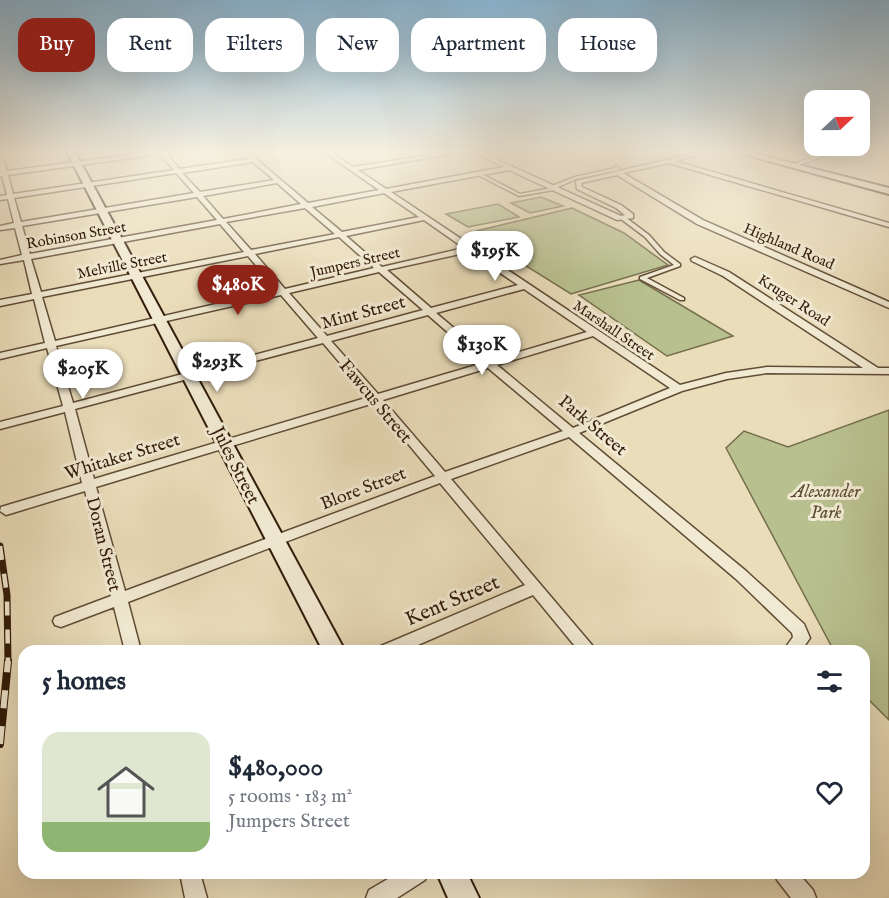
<!DOCTYPE html>
<html lang="en">
<head>
<meta charset="utf-8">
<style>
	:root { --surface:#fff; --page:#f2f2f3; --text:#1f2937; --muted:#747a83; --accent:#8f2418 }
	body { margin:0; font-family:"IM FELL English",serif; background:var(--page); color:var(--text); height:100vh; display:flex; flex-direction:column; font-size:22px; white-space:nowrap }
	* { box-sizing:border-box; margin:0 }
	p { font-size:20px; color:var(--muted) }
	.icon { flex:none; width:33px; height:33px; fill:none; stroke:currentColor; stroke-width:2; stroke-linecap:round; stroke-linejoin:round }
	.map { position:relative; flex:1; overflow:hidden }
	.details { position:absolute; left:18px; top:645px; width:852px; height:234px; display:flex; flex-direction:column; background:var(--surface); border-radius:18px; box-shadow:0 6px 24px #0002 }
	.details>* { flex:none }
	.top-card { position:absolute; left:18px; top:18px; width:854px; height:54px; display:flex; gap:12px }
	.needle { width:39px; rotate:68deg }
	.tools { position:absolute; left:804px; top:90px; display:grid; gap:12px }
	.tools a { display:grid; place-items:center; width:66px; height:66px; border-radius:12px; background:var(--surface); box-shadow:0 6px 24px #0002; font-size:30px }
	.price { position:absolute; translate:-50% -51px; padding:0 14px; border-radius:21px; background:#fff; color:#222; font-size:20px; line-height:39px; filter:drop-shadow(0 2px 3px #0008) }
	.price::after { content:''; position:absolute; left:50%; top:36px; width:18px; height:14px; margin-left:-9px; background:inherit; clip-path:polygon(0 0,100% 0,50% 100%) }
	.price.selected { background:var(--accent); color:#fff }
	ul { padding:0; list-style:none }
	li { display:flex; align-items:center; gap:18px; height:150px; padding:0 24px }
	li span { display:grid; place-items:center; flex:none; width:168px; height:120px; border-radius:18px; color:#555 }
	li>.icon { margin-inline-start:auto }
	span .icon { width:72px; height:72px; fill:#fffc; stroke-width:1 }
	li b { font-size:26px }
	h2 { display:flex; justify-content:space-between; align-items:center; height:72px; padding:0 24px; font-size:26px }
	.pill { padding:0 21px; border-radius:18px; background:var(--surface); box-shadow:0 6px 24px #0002; font-size:21px; line-height:54px }
	.pill.selected { background:var(--accent); color:#fff }
	.map>svg:first-child { display:block }
</style>
</head>
<body>
<div class="map">
<svg width="889" height="898" viewBox="0 0 889 898">
	<rect width="100%" height="100%" fill="#eaddba"/>
	<filter id="stains"><feTurbulence type="fractalNoise" baseFrequency=".00333" numOctaves="4"/><feColorMatrix values="0 0 0 0 .2 0 0 0 0 .09 0 0 0 0 .02 0 0 0 .5 -.17"/></filter>
	<radialGradient id="worn" r=".72"><stop offset=".6" stop-color="#630" stop-opacity="0"/><stop offset="1" stop-color="#630" stop-opacity=".3"/></radialGradient>
	<path fill="#b8c08f" stroke="#756e4c" stroke-width="1.5" d="M541,197L563,206L530,213L511,203Z
		M498,204L519,217L468,227L446,214Z
		M572,208L624,233L668,265L571,294L472,232Z
		M639,280L733,336L667,356L579,295Z
		M889,410V720L864,695V651H834L726,448L744,431L788,447Z"/>
	<g fill="none" stroke-linecap="round" stroke-linejoin="round">
		<defs>
			<path id="pedestrian" d="M616,166L619,168V170L576,179L558,187L559,189L519,196L476,174L480,173L520,194L552,188V186L575,177L615,168L614,167Z
				M621,217H625L649,235L664,252L680,264V266L647,278L684,298V300H680L640,279V277L674,265L660,254L645,237L621,219Z"/>
			<path id="minor" d="M152,152H166L179,169L249,159L242,152H248L308,203L379,190L324,152H330L353,167L450,152H462L358,170L386,189L504,167L473,152H480L621,216L625,215L616,208L577,189L576,181L701,152H710L675,161L889,223V227L669,163L623,173L703,220L889,302V308L697,224L617,175L581,183L582,187L621,205L633,214V218L617,220L509,170L391,192L680,385L726,373L767,367L863,368L723,276L692,261L691,259L695,257L729,272L878,368H889V374L767,373L727,379L682,391L579,433L746,571L804,624L810,638L801,651H783L793,637L792,633L736,579L569,437L451,479L597,651H579L533,595L404,651H379L381,646L525,585L440,483L128,602L141,651H125L114,607L61,627L55,625L53,621L55,617L111,596L85,491L6,515L0,511L1,507L82,483L65,412L0,429V422L63,406L47,348L0,359V353L45,343L34,299L0,306V300L32,294L24,260L0,264V260L22,255L15,228L0,230V226L14,223L8,199L0,200V196L7,195L2,176H0V156L3,158L7,171ZM160,154L174,170L13,194L8,175ZM253,162L274,180L200,192L182,173ZM176,173L194,193L21,222L14,198ZM277,183L301,204L223,219L203,196ZM384,193L419,217L342,232L312,207ZM197,197L217,220L30,254L22,226ZM305,208L335,234L251,250L226,222ZM424,220L464,248L382,267L346,236ZM220,224L244,252L41,292L31,259ZM339,237L374,268L285,289L255,254ZM469,252L518,285L431,308L387,270ZM248,256L277,290L55,341L42,297ZM379,272L423,310L327,336L289,293ZM524,289L587,332L492,360L436,313ZM281,295L318,338L73,403L56,346ZM428,315L483,363L378,394L331,341ZM593,336L670,388L573,428L497,365ZM323,343L369,397L94,479L75,409ZM488,368L563,431L445,472L383,400ZM374,403L435,476L125,591L96,487Z
				M827,152H835L794,167L789,166Z
				M882,152H889V155L883,153Z
				M180,873H200L207,898H185Z
				M398,873H428L425,880L397,898H366L369,890Z
				M774,873H798L813,890L816,898H791L777,880Z"/>
			<path id="secondary" d="M67,152H75L345,651H323Z
				M736,152H748L889,188V194Z
				M437,873H467L479,898H448Z"/>
		</defs>
		<use href="#pedestrian" stroke="#604c36" stroke-width="3"/>
		<use href="#minor" stroke="#604c36" stroke-width="3"/>
		<use href="#secondary" stroke="#321b0a" stroke-width="4"/>
		<use href="#pedestrian" fill="#f1e9d2" fill-rule="evenodd"/>
		<use href="#minor" fill="#f1e9d2" fill-rule="evenodd"/>
		<use href="#secondary" fill="#f1e9d2" fill-rule="evenodd"/>
		<defs>
			<path id="rail-far1" d="M0,546L7,595L8,663"/>
			<path id="rail" d="M0,744L8,661"/>
		</defs>
		<use href="#rail-far1" stroke="#321b0a" stroke-width="7"/>
		<use href="#rail" stroke="#321b0a" stroke-width="8"/>
		<use href="#rail-far1" stroke="#f1e9d2" stroke-width="4.5" stroke-dasharray="14" stroke-linecap="butt"/>
		<use href="#rail" stroke="#f1e9d2" stroke-width="6" stroke-dasharray="18" stroke-linecap="butt"/>
	</g>
	<linearGradient id="sky" x2="0" y2="1"><stop stop-color="#89b6d4"/><stop offset="0.55" stop-color="#f6f0e0"/><stop offset="1" stop-color="#f6f0e0" stop-opacity="0"/></linearGradient>
	<rect width="889" height="277" fill="url(#sky)"/>
	<g text-anchor="middle" stroke-width="6" stroke-linejoin="round" paint-order="stroke">
		<g font-size="15" fill="#321b0a" stroke="#f1e9d2">
			<text transform="translate(76 235) rotate(-10)" y="5">Robinson Street</text>
			<text transform="translate(789 246) rotate(23)" y="5">Highland Road</text>
			<text transform="translate(355 262) rotate(-13)" y="5">Jumpers Street</text>
			<text transform="translate(122 265) rotate(-11)" y="5">Melville Street</text>
			<text transform="translate(794 300) rotate(33)" y="5">Kruger Road</text>
			<text transform="translate(614 330) rotate(34)" y="5">Marshall Street</text>
		</g>
		<g font-size="18" fill="#321b0a" stroke="#f1e9d2">
			<text transform="translate(363 312) rotate(-15)" y="6">Mint Street</text>
			<text transform="translate(376 401) rotate(50)" y="6">Fawcus Street</text>
			<text transform="translate(593 425) rotate(40)" y="6">Park Street</text>
			<text transform="translate(122 456) rotate(-17)" y="6">Whitaker Street</text>
			<text transform="translate(236 465) rotate(63)" y="6">Jules Street</text>
			<text transform="translate(363 488) rotate(-21)" y="6">Blore Street</text>
			<text transform="translate(104 544) rotate(76)" y="6">Doran Street</text>
		</g>
		<g font-size="18" font-style="italic" fill="#5a4d32" stroke="#f1e9d2">
			<text x="826" y="497">Alexander<tspan x="826" dy="21">Park</tspan></text>
		</g>
		<g font-size="21" fill="#321b0a" stroke="#f1e9d2">
			<text transform="translate(452 600) rotate(-23)" y="7">Kent Street</text>
		</g>
	</g>
	<rect width="100%" height="100%" filter="url(#stains)"/>
	<rect width="100%" height="100%" fill="url(#worn)"/>
</svg>
<div class="tools">
<a><svg class="needle" viewBox="-14 -14 28 28"><path d="M0-13l5 13h-10z" fill="#e53935"/><path d="M0 13l5-13h-10z" fill="#747a83"/></svg></a>
</div>
<b class="price" style="left:495px;top:282px">$195K</b>
<b class="price selected" style="left:238px;top:316px">$480K</b>
<b class="price" style="left:482px;top:376px">$130K</b>
<b class="price" style="left:217px;top:393px">$293K</b>
<b class="price" style="left:83px;top:400px">$205K</b>
<div class="top-card">
<a class="pill selected">Buy</a>
<a class="pill">Rent</a>
<a class="pill">Filters</a>
<a class="pill">New</a>
<a class="pill">Apartment</a>
<a class="pill">House</a>
</div>
<section class="details">
<h2>5 homes<svg class="icon" aria-label="filters" viewBox="0 0 24 24"><path d="M4 7h16M4 17h16"/><circle cx="9" cy="7" r="2"/><circle cx="15" cy="17" r="2"/></svg></h2>
<ul>
<li><span style="background:linear-gradient(#dfe7d0 75%,#8fb573 0)"><svg class="icon" aria-label="home" viewBox="0 0 24 24"><path d="M3 11l9-7 9 7M6 9v11h12V9"/></svg></span><div><b>$480,000</b><p>5 rooms · 183 m²</p><p>Jumpers Street</p></div><svg class="icon" aria-label="heart" viewBox="0 0 24 24"><path d="M12 20l-8-8c-3-5 5-10 8-4 3-6 11-1 8 4z"/></svg></li>
</ul>
</section>
</div>
</body>
</html>
